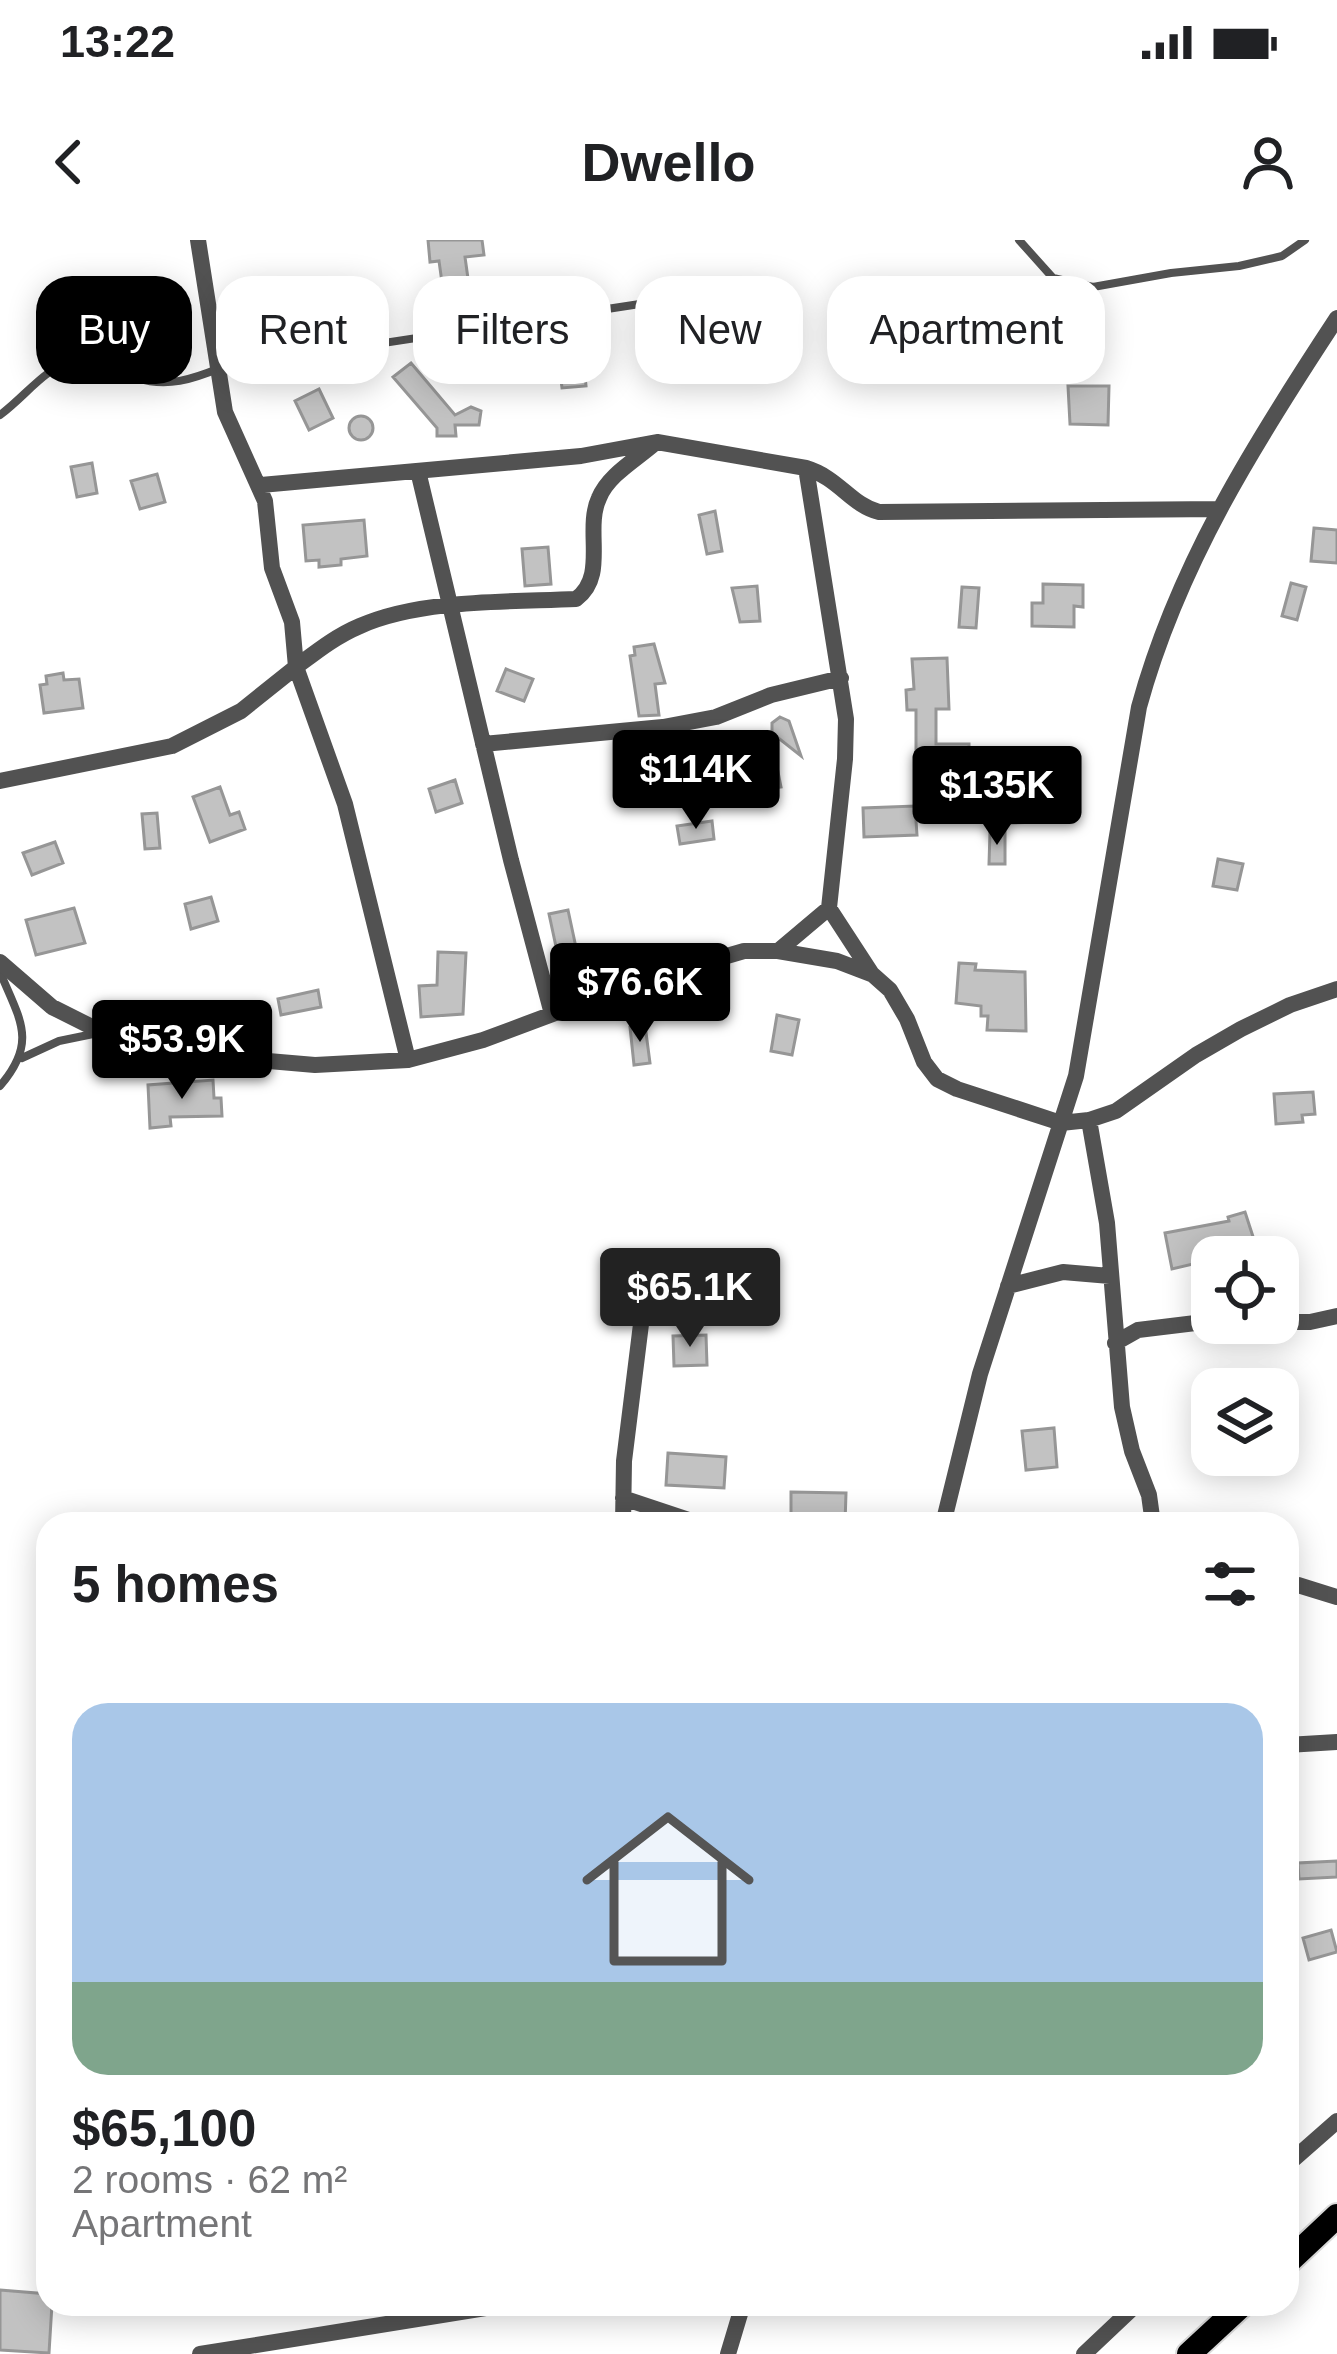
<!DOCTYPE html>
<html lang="en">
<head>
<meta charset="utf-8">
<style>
	:root { --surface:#fff; --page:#f6f6f6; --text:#202124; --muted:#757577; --line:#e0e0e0; --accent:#000 }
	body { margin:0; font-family:Helvetica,sans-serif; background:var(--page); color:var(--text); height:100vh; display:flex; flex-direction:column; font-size:45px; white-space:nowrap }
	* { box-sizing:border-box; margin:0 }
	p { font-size:39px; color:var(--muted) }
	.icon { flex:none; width:66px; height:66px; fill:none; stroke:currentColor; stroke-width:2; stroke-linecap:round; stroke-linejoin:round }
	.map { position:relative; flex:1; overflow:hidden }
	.panel { position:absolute; left:36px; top:1272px; width:1263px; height:804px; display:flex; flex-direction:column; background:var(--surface); border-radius:36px; box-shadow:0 6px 30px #0003 }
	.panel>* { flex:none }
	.hud { position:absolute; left:36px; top:36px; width:1266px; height:108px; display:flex; gap:24px }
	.fabs { position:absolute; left:1191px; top:996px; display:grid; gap:24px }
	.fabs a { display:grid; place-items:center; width:108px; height:108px; border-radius:24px; background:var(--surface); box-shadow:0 6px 30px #0003; font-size:60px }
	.price { position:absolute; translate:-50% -102px; padding:0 27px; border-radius:12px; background:var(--accent); color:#fff; font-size:39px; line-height:78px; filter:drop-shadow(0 3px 6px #0008) }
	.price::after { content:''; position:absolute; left:50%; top:72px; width:36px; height:27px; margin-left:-18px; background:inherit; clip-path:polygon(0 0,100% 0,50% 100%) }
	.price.selected { background:#222; color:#fff }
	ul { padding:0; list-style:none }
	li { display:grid; align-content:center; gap:24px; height:636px; padding:0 36px }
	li+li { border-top:3px solid var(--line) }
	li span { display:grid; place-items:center; height:372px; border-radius:36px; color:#555 }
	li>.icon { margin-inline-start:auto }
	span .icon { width:216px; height:216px; fill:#fffc; stroke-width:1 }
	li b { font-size:51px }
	h2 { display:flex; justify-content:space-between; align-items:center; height:144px; padding:0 36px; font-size:51px }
	.chip { padding:0 42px; border-radius:36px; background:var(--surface); box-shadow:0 6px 30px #0003; font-size:42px; line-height:108px }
	.chip.selected { background:var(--accent); color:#fff }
	.status { display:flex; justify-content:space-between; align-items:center; height:84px; padding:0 60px; background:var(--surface); direction:ltr }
	.status svg { height:33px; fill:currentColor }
	header { display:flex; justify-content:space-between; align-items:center; height:156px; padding:0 36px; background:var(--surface); font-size:54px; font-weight:600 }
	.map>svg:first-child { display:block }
</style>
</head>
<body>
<div class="status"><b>13:22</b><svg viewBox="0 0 49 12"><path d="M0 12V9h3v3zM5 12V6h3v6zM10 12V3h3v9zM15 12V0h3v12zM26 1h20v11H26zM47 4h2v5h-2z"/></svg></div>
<header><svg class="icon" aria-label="back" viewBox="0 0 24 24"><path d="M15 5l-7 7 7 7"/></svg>Dwello<svg class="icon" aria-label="person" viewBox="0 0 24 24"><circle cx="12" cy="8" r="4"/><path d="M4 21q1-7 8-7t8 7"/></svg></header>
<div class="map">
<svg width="1337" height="2114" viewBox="0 0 1337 2114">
	<rect width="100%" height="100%" fill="#fff"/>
	<path fill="#c2c2c2" stroke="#969696" stroke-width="3" d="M428,0H482L484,15L465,17L470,53L444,57L439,21L430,22Z
		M581,95L586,146L562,148L559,124L543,132L534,128L536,118L548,113L547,97Z
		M411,123L455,175L471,167L481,171L479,185H455L456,196H437V188L393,137Z
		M1068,146H1109L1108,185L1070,184Z
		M319,149L333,178L309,190L295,161Z
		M349 188a12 12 0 1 1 24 0a12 12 0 1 1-24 0Z
		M92,223L97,253L77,257L71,227Z
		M157,234L165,262L140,269L131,241Z
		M715,271L722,311L707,314L699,275Z
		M364,280L367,316L341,319V325L319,327V320L306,321L303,285Z
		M1314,288L1337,290V323L1311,321Z
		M548,307L551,344L525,346L522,309Z
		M1291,343L1306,347L1297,380L1282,376Z
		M1043,344L1083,345V367L1074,366V387L1032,386V363H1043Z
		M757,346L760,381L740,382L732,348Z
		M962,347L979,348L976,388L959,387Z
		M654,404L665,443L655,444L659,475L639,476L630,416L635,415L634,407Z
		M947,418L949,469H936V504H969V519H916V470H907L906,450L914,449L912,419Z
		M506,429L533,439L524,461L497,451Z
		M63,433L64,440L79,439L83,468L44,473L40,445L47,444L46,436Z
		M780,477L789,481L801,516L772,493V483Z
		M776,522L781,547L757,550L753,526Z
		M455,540L462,563L436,572L429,549Z
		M220,547L230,575L239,572L245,589L210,602L193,557Z
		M1041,559L1042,582L1009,583L1008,560Z
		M915,566L917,595L864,597L863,568Z
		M157,573L160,608L145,609L142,574Z
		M712,581L714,599L680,604L677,586Z
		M990,592H1005V624H989Z
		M55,602L63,623L32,635L23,613Z
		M1218,619L1243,624L1237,650L1213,646Z
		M211,657L218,681L191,689L185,664Z
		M74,668L85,703L36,715L26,680Z
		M568,670L577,712L558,716L549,674Z
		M438,712L466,713L463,774L421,777L419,746L437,745Z
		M959,723L976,724L975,730L1025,732L1026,791L987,790L988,776H981V766L956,763Z
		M318,750L321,767L281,775L278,759Z
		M777,775L799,780L792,815L771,811Z
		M645,785L650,823L634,825L630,787Z
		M213,840L214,858H221L222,876L170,877L171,886L150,888L148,845Z
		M1313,852L1315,874L1302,875L1303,882L1276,884L1274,854Z
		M1245,972L1257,1009L1172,1029L1165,993L1229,981L1228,977Z
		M706,1095L707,1125L674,1126L673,1096Z
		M1054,1188L1057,1227L1026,1230L1022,1191Z
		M668,1213L726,1217L724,1248L666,1245Z
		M791,1252L846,1253L845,1284H791Z
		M1337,1621V1637L1299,1639L1298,1623Z
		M1331,1690L1337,1712L1309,1720L1303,1698Z
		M0,2050L48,2054V2064H52L49,2113L0,2110Z"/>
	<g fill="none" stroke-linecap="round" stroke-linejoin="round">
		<defs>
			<path id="primary" d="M1287,2023L1337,1976
				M1189,2114L1243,2064"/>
		</defs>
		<use href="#primary" stroke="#dbdbdb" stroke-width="28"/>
		<path stroke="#525252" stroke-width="8" d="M1019,0L1053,38L1093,47L1171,33L1239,26L1282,16L1305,0
			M0,175C27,155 43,129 76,119C103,111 115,130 137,138C167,148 193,139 220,128L666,60
			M0,732C20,780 38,802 0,846
			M22,818L59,801L98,793"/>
		<path stroke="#525252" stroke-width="16" d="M806,228C839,238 851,265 879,272L1220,269
			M418,231L511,620L552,774
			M261,245L581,216L657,202L806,228L846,479L845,519L829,668L872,734L890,750L907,779L924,822L937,839L957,849L1061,883L1089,880L1116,871L1196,815L1241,789L1290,765L1337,749
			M483,504L663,487L716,477L771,455L841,438
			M0,541L172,506L241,471L296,427L292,382L272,328L265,261L225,172L198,0
			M778,711L829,668
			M0,722L52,767L112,797L165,812L315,825L408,820L483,800L641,741L744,711H778L837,721L871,734
			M408,820L345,564L296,427C316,412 336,396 360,386C421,359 509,362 576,359C608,336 584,290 599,258C608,235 637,219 655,203
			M1089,880L1107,983L1122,1167L1132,1211L1149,1255L1153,1284
			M1008,1046L1063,1032L1110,1036
			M1278,1082H1310L1337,1076
			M1115,1103L1138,1090L1212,1081
			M623,1258L701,1284
			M623,1284L624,1221L644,1060
			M943,1284L980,1134L1076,836L1139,467C1178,324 1256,201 1337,78
			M1287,1345H1298L1337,1357
			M1287,1505L1337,1502
			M1287,1925L1337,1881
			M200,2114L511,2064
			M728,2114L743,2064
			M1084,2114L1137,2064"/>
		<use href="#primary" stroke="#000" stroke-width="24"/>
	</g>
</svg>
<div class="fabs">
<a><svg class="icon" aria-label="locate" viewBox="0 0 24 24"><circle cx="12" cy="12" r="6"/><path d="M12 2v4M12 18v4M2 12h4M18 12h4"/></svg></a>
<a><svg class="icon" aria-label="layers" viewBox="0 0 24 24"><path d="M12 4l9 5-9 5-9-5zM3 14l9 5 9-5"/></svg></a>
</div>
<b class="price" style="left:696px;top:592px">$114K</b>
<b class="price" style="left:997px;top:608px">$135K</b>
<b class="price" style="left:640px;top:805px">$76.6K</b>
<b class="price" style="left:182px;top:862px">$53.9K</b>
<b class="price selected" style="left:690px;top:1110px">$65.1K</b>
<div class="hud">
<a class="chip selected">Buy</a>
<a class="chip">Rent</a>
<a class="chip">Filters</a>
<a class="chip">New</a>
<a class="chip">Apartment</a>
</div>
<section class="panel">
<h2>5 homes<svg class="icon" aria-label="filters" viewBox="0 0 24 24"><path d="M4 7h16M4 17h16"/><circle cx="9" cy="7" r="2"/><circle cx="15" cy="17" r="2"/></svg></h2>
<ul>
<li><span style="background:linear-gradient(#a9c7e8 75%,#7fa58c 0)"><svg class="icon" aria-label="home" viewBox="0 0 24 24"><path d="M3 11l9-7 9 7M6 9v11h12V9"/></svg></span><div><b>$65,100</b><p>2 rooms · 62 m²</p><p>Apartment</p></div></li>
</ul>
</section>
</div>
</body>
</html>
